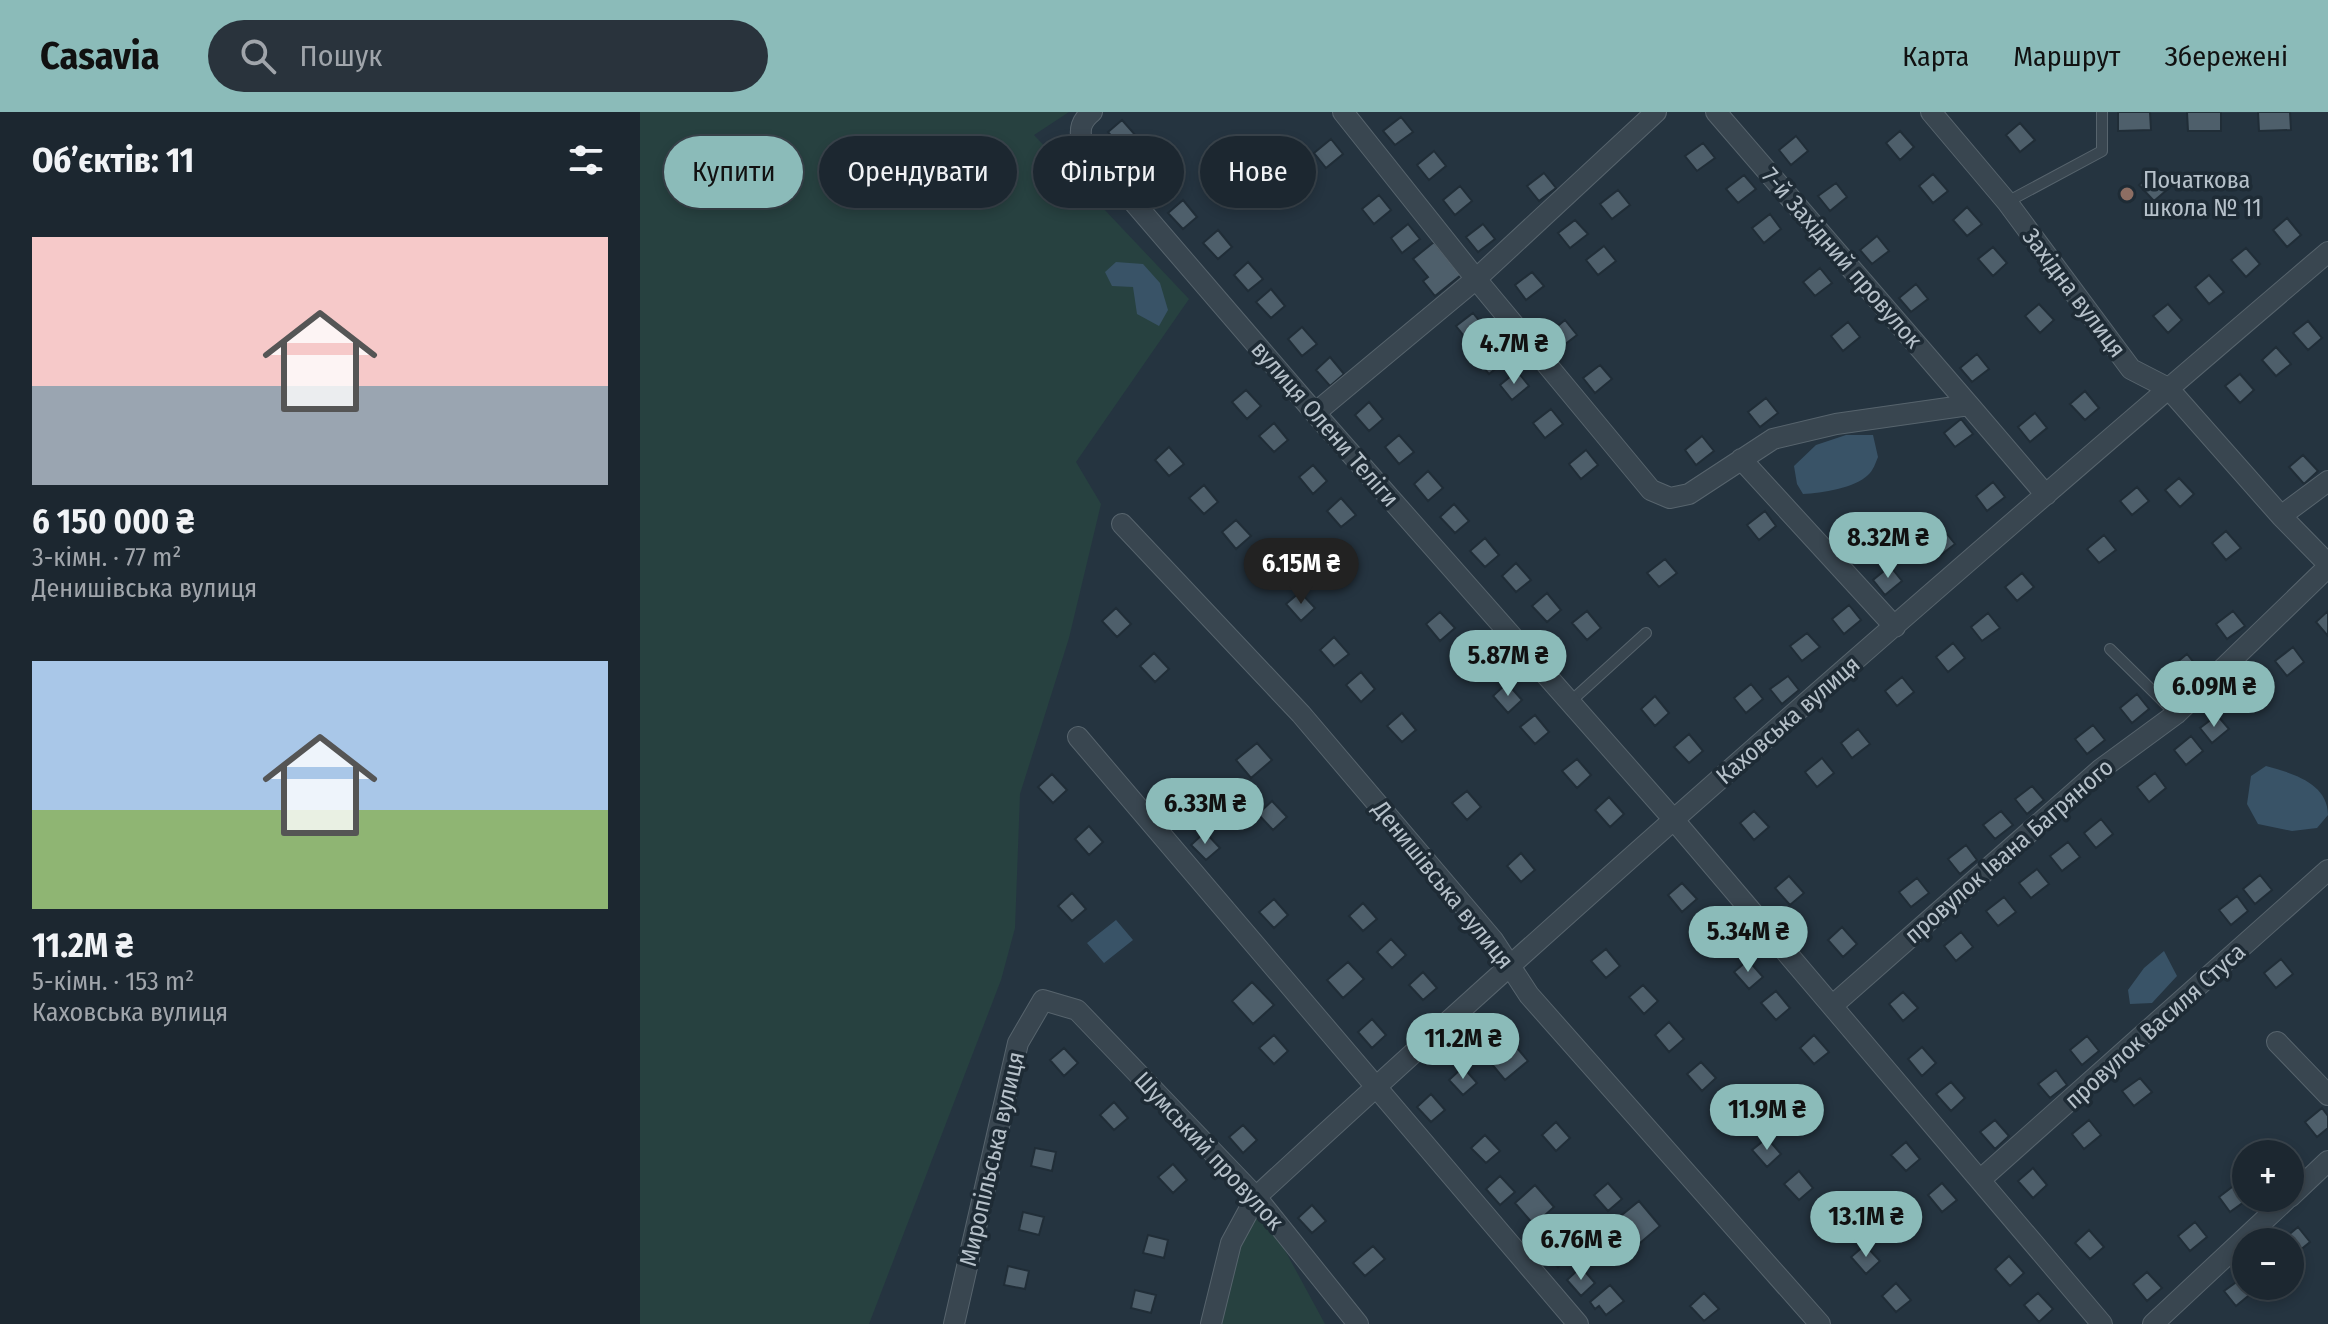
<!DOCTYPE html>
<html lang="uk">
<head>
<meta charset="utf-8">
<style>
	:root { --surface:#1c2730; --page:#29333c; --text:#f1f3f6; --muted:#a0a5ab; --line:#3a444c; --accent:#8bbbb9 }
	body { margin:0; font-family:"Fira Sans Condensed",sans-serif; background:var(--page); color:var(--text); height:100vh; display:flex; flex-direction:column; font-size:30px; white-space:nowrap }
	* { box-sizing:border-box; margin:0 }
	p { font-size:26px; color:var(--muted) }
	.icon { flex:none; width:44px; height:44px; fill:none; stroke:currentColor; stroke-width:2; stroke-linecap:round; stroke-linejoin:round }
	.map { position:relative; flex:1; overflow:hidden }
	.sheet { display:flex; flex-direction:column; background:var(--surface); width:640px }
	.sheet>* { flex:none }
	.hud { position:absolute; left:24px; top:24px; width:760px; height:72px; display:flex; gap:16px }
	.fabs { position:absolute; left:1592px; top:1028px; display:grid; gap:16px }
	.fabs a { display:grid; place-items:center; width:72px; height:72px; border-radius:50%; background:var(--surface); box-shadow:0 4px 12px #0003,0 0 0 2px var(--line); font-size:40px }
	.price { position:absolute; translate:-50% -68px; padding:0 18px; border-radius:28px; background:var(--accent); color:#111; font-size:26px; line-height:52px; filter:drop-shadow(0 2px 4px #0008) }
	.price::after { content:''; position:absolute; left:50%; top:48px; width:24px; height:18px; margin-left:-12px; background:inherit; clip-path:polygon(0 0,100% 0,50% 100%) }
	.price.active { background:#222; color:#fff }
	ul { padding:0; list-style:none }
	li { display:grid; align-content:center; gap:16px; height:424px; padding:0 32px }
	li span { display:grid; place-items:center; height:248px; border-radius:0px; color:#555 }
	li>.icon { margin-inline-start:auto }
	span .icon { width:144px; height:144px; fill:#fffc; stroke-width:1 }
	li b { font-size:34px }
	h2 { display:flex; justify-content:space-between; align-items:center; height:96px; padding:0 32px; font-size:34px }
	.chip { padding:0 28px; border-radius:36px; background:var(--surface); box-shadow:0 4px 12px #0003,0 0 0 2px var(--line); font-size:28px; line-height:72px }
	.chip.active { background:var(--accent); color:#111 }
	header { display:flex; align-items:center; gap:48px; box-sizing:border-box; height:112px; padding:0 40px; background:var(--accent); color:#111 }
	header strong { font-size:38px }
	nav { display:flex; gap:44px; margin-inline-start:auto; font-size:28px }
	.search { width:560px; height:72px; background:var(--page); display:flex; align-items:center; gap:20px; box-sizing:border-box; padding:0 28px; border-radius:44px; color:var(--muted); font-size:30px }
	main { display:flex; flex:1; min-height:0 }
	.map>svg:first-child { display:block }
</style>
</head>
<body>
<header>
<strong>Casavia</strong>
<div class="search"><svg class="icon" aria-label="search" viewBox="0 0 24 24"><circle cx="10" cy="10" r="6"/><path d="M15 15l6 6"/></svg>Пошук</div>
<nav><a>Карта</a><a>Маршрут</a><a>Збережені</a></nav>
</header>
<main>
<section class="sheet">
<h2>Об’єктів: 11<svg class="icon" aria-label="filters" viewBox="0 0 24 24"><path d="M4 7h16M4 17h16"/><circle cx="9" cy="7" r="2"/><circle cx="15" cy="17" r="2"/></svg></h2>
<ul>
<li><span style="background:linear-gradient(#f6c9c9 60%,#9aa5b1 0)"><svg class="icon" aria-label="home" viewBox="0 0 24 24"><path d="M3 11l9-7 9 7M6 9v11h12V9"/></svg></span><div><b>6 150 000 ₴</b><p>3-кімн. · 77 m²</p><p>Денишівська вулиця</p></div></li>
<li><span style="background:linear-gradient(#a9c7e8 60%,#8fb573 0)"><svg class="icon" aria-label="home" viewBox="0 0 24 24"><path d="M3 11l9-7 9 7M6 9v11h12V9"/></svg></span><div><b>11.2M ₴</b><p>5-кімн. · 153 m²</p><p>Каховська вулиця</p></div></li>
</ul>
</section>
<div class="map">
<svg width="1688" height="1212" viewBox="0 0 1688 1212">
	<rect width="100%" height="100%" fill="#253440"/>
	<path fill="#274140" d="M0,0H429L394,23L549,187L436,350L461,392L429,526L380,682L375,816L361,868L229,1212H0Z
		M616,1085L685,1212H571Z"/>
	<path fill="#395367" d="M476,150L503,152L520,171L528,198L519,214L497,202L493,175L472,174L465,160Z
		M1206,323H1233L1238,345C1236,350 1233,359 1228,363C1215,376 1182,381 1163,382L1157,372L1154,354L1176,333Z
		M1626,654C1652,661 1688,671 1688,703L1677,716L1652,719L1618,712L1607,692L1611,664Z
		M476,808L493,828L464,851L447,831Z
		M1524,839L1537,864L1512,891L1490,892L1488,878L1504,856Z"/>
	<path fill="#4e5f6b" stroke="#202d37" stroke-width="2" d="M1478,0H1510L1511,18L1478,19Z
		M1547,0H1581V19H1548Z
		M1618,0H1650L1651,18L1619,19Z
		M761,5L773,20L755,33L743,19Z
		M482,8L497,25L482,37L468,20Z
		M1380,11L1395,28L1380,40L1366,23Z
		M1260,19L1274,35L1260,48L1246,31Z
		M1156,24L1168,39L1151,53L1139,38Z
		M691,27L703,42L686,56L674,41Z
		M1063,31L1075,46L1057,59L1045,44Z
		M794,39L806,54L789,68L777,53Z
		M1513,60L1528,77L1514,89L1499,73Z
		M904,61L916,76L899,89L887,74Z
		M1293,62L1308,79L1293,91L1279,74Z
		M1104,63L1116,77L1098,91L1086,77Z
		M1196,71L1207,85L1190,99L1178,84Z
		M820,74L832,89L815,103L803,88Z
		M978,78L990,93L972,107L960,92Z
		M739,83L751,98L734,112L722,97Z
		M543,88L557,105L543,117L528,101Z
		M1327,95L1342,112L1327,124L1313,108Z
		M1130,102L1141,117L1124,131L1112,116Z
		M1647,106L1661,123L1647,135L1633,118Z
		M935,108L948,122L930,136L918,121Z
		M768,112L780,127L762,141L751,126Z
		M843,112L855,127L838,140L826,125Z
		M578,118L592,135L578,147L563,131Z
		M1237,124L1249,139L1232,152L1220,138Z
		M794,130L821,163L795,184L783,169L788,165L773,147Z
		M964,134L976,149L958,163L946,148Z
		M1353,135L1367,151L1353,164L1338,147Z
		M1606,136L1620,152L1606,165L1591,148Z
		M608,150L623,167L608,179L594,163Z
		M1180,156L1192,171L1175,184L1163,170Z
		M892,160L904,174L886,188L875,173Z
		M1569,163L1584,180L1569,192L1555,175Z
		M1276,172L1288,187L1271,200L1259,186Z
		M631,177L645,194L631,206L616,190Z
		M1399,192L1414,208L1400,221L1385,204Z
		M1528,192L1542,208L1528,221L1513,204Z
		M833,201L845,216L828,229L816,214Z
		M925,208L937,223L919,237L908,222Z
		M1668,209L1682,226L1668,238L1653,221Z
		M1208,210L1220,225L1203,239L1191,224Z
		M662,215L677,232L662,244L648,227Z
		M855,233L867,248L849,262L837,247Z
		M1636,235L1651,252L1636,264L1622,248Z
		M1337,242L1349,257L1332,270L1320,256Z
		M690,245L704,262L690,274L676,258Z
		M960,253L972,267L955,281L943,266Z
		M877,259L889,274L872,288L860,273Z
		M1600,262L1614,278L1600,291L1585,274Z
		M606,278L621,294L607,307L592,290Z
		M1445,279L1459,296L1445,308L1430,292Z
		M1126,286L1138,301L1120,315L1108,300Z
		M729,290L743,307L729,319L715,303Z
		M911,297L923,312L905,326L893,311Z
		M1395,301L1407,316L1390,330L1378,315Z
		M1321,307L1333,322L1315,335L1304,321Z
		M634,311L648,328L634,340L619,324Z
		M759,323L774,340L759,352L745,335Z
		M1062,324L1074,339L1056,353L1045,338Z
		M529,335L544,352L529,364L515,348Z
		M946,338L958,353L941,367L929,352Z
		M1663,343L1678,359L1664,372L1649,355Z
		M673,353L687,369L673,382L659,365Z
		M788,359L803,376L788,389L774,372Z
		M1539,366L1554,382L1540,395L1525,378Z
		M1353,370L1365,385L1347,399L1336,384Z
		M564,373L578,390L564,402L549,386Z
		M1497,375L1509,389L1492,403L1480,389Z
		M701,386L716,403L701,415L687,399Z
		M814,392L829,409L815,421L800,405Z
		M1125,399L1136,414L1119,428L1107,413Z
		M596,408L611,424L596,437L582,420Z
		M1303,417L1315,432L1297,446L1285,431Z
		M1586,419L1601,436L1586,448L1572,431Z
		M1464,423L1476,438L1459,451L1447,437Z
		M845,426L859,443L845,455L830,439Z
		M629,447L643,464L629,476L615,459Z
		M1025,447L1037,461L1019,475L1007,461Z
		M876,451L891,468L876,480L862,464Z
		M1250,454L1262,469L1245,483L1233,468Z
		M1382,461L1394,475L1377,489L1365,475Z
		M660,480L675,496L661,509L646,492Z
		M907,481L921,498L907,510L892,494Z
		M1209,493L1221,508L1204,522L1192,507Z
		M476,496L491,512L477,525L462,509Z
		M947,499L961,516L947,528L932,511Z
		M1593,499L1605,514L1587,527L1576,512Z
		M1688,499V524L1676,510Z
		M800,500L815,516L800,529L786,512Z
		M1348,501L1360,516L1342,529L1331,515Z
		M1167,521L1180,535L1162,549L1150,534Z
		M694,525L709,542L694,554L680,538Z
		M1313,531L1325,546L1308,560L1296,545Z
		M832,535L847,552L832,564L818,547Z
		M1653,535L1664,550L1647,564L1635,549Z
		M514,541L529,557L515,570L500,554Z
		M1547,542L1559,557L1541,571L1530,556Z
		M721,560L735,577L721,590L706,573Z
		M1148,564L1159,578L1142,592L1130,577Z
		M1262,565L1274,580L1257,594L1245,579Z
		M1621,568L1633,582L1615,596L1604,581Z
		M867,571L882,588L868,601L853,584Z
		M1111,572L1123,587L1106,601L1094,586Z
		M1497,582L1509,597L1492,611L1480,596Z
		M1015,584L1029,601L1015,614L1001,597Z
		M762,601L776,618L762,630L747,614Z
		M895,603L909,620L895,632L880,615Z
		M1577,603L1589,617L1572,631L1560,616Z
		M1453,613L1465,628L1447,642L1435,627Z
		M1218,617L1230,632L1212,646L1201,631Z
		M1049,622L1063,639L1049,651L1034,635Z
		M1551,624L1563,639L1546,653L1534,638Z
		M617,631L632,648L611,666L596,648Z
		M1182,646L1194,661L1177,675L1165,660Z
		M937,647L951,663L937,676L922,659Z
		M1515,661L1526,676L1509,690L1497,675Z
		M412,662L427,678L413,691L398,675Z
		M1392,674L1404,688L1387,702L1375,687Z
		M827,679L841,695L827,708L812,691Z
		M969,685L984,702L970,715L955,698Z
		M632,689L647,705L633,718L618,702Z
		M1114,699L1129,715L1114,728L1100,711Z
		M1361,699L1373,713L1355,727L1343,713Z
		M1461,707L1473,722L1456,736L1444,721Z
		M449,714L463,730L449,743L435,727Z
		M565,720L580,736L566,748L551,733Z
		M1428,730L1440,745L1422,759L1410,744Z
		M1326,733L1337,748L1320,762L1308,747Z
		M881,741L895,758L881,770L867,754Z
		M1397,757L1409,772L1391,786L1379,771Z
		M1620,763L1632,778L1615,792L1603,777Z
		M1149,764L1164,781L1150,793L1135,776Z
		M1277,766L1289,781L1271,795L1259,780Z
		M1042,771L1057,787L1042,800L1028,783Z
		M432,781L446,797L432,809L418,794Z
		M1597,784L1608,799L1591,813L1579,798Z
		M1364,785L1376,800L1358,814L1346,799Z
		M634,787L648,803L634,816L619,800Z
		M723,791L737,807L723,819L709,804Z
		M1071,806L1086,823L1071,835L1057,819Z
		M1202,815L1217,832L1203,845L1188,828Z
		M1321,820L1333,835L1316,849L1304,834Z
		M751,827L766,843L752,856L737,840Z
		M966,837L980,854L966,866L951,849Z
		M1641,847L1653,862L1636,876L1624,861Z
		M1108,848L1123,865L1109,877L1094,860Z
		M708,850L724,867L703,886L687,868Z
		M783,860L797,876L783,888L769,873Z
		M612,870L634,893L613,912L592,889Z
		M1003,873L1018,889L1004,902L989,885Z
		M1136,879L1150,896L1136,908L1121,891Z
		M1263,880L1278,896L1263,909L1249,892Z
		M732,907L746,923L732,936L718,920Z
		M1029,910L1044,927L1029,940L1015,923Z
		M634,923L648,939L634,952L619,936Z
		M1174,923L1189,940L1174,952L1160,936Z
		M1447,924L1459,939L1442,953L1430,938Z
		M873,931L888,949L865,968L850,950Z
		M1282,935L1296,951L1282,964L1268,947Z
		M424,936L438,951L424,964L410,948Z
		M1061,950L1076,966L1062,979L1047,962Z
		M823,955L837,971L823,983L809,968Z
		M1416,958L1427,973L1410,986L1398,972Z
		M1500,966L1512,980L1494,994L1482,979Z
		M1311,970L1325,986L1311,999L1296,982Z
		M791,982L805,998L791,1010L777,995Z
		M474,990L488,1006L474,1018L460,1003Z
		M1094,990L1108,1007L1094,1020L1079,1003Z
		M1682,996L1688,1004V1016L1677,1025L1665,1010Z
		M1355,1008L1369,1024L1355,1037L1340,1020Z
		M1449,1008L1461,1023L1444,1037L1432,1022Z
		M916,1010L930,1026L916,1039L902,1023Z
		M603,1013L617,1028L603,1041L589,1025Z
		M845,1023L860,1039L846,1051L831,1036Z
		M1127,1026L1141,1042L1127,1055L1112,1038Z
		M1266,1030L1280,1047L1266,1059L1251,1043Z
		M395,1036L416,1040L412,1059L391,1054Z
		M533,1052L547,1068L533,1081L518,1065Z
		M1393,1056L1407,1073L1393,1086L1378,1069Z
		M1159,1059L1173,1076L1159,1088L1144,1072Z
		M860,1064L875,1080L860,1093L846,1077Z
		M968,1071L982,1087L968,1099L954,1083Z
		M1302,1071L1317,1088L1302,1100L1288,1083Z
		M1596,1072L1608,1087L1590,1100L1579,1085Z
		M895,1073L914,1095L894,1113L875,1091Z
		M999,1089L1020,1114L993,1137L972,1111Z
		M672,1093L686,1109L672,1121L658,1106Z
		M1192,1096L1207,1113L1193,1125L1178,1109Z
		M383,1100L404,1105L399,1123L379,1118Z
		M1555,1110L1567,1125L1550,1139L1538,1124Z
		M1658,1115L1670,1130L1653,1144L1650,1140V1130L1641,1129Z
		M1449,1118L1464,1135L1450,1147L1435,1131Z
		M508,1123L528,1128L524,1146L503,1141Z
		M918,1127L932,1142L918,1155L904,1139Z
		M1225,1133L1240,1149L1226,1162L1211,1145Z
		M733,1134L745,1147L725,1164L713,1151Z
		M1369,1144L1384,1161L1370,1174L1355,1157Z
		M368,1154L389,1159L385,1177L364,1173Z
		M941,1155L955,1171L941,1184L927,1168Z
		M1507,1160L1522,1176L1507,1189L1493,1172Z
		M1602,1166L1606,1174L1613,1180L1596,1194L1584,1179Z
		M1256,1171L1271,1188L1256,1200L1242,1184Z
		M970,1173L984,1189L966,1203L959,1194L955,1197L950,1190Z
		M495,1178L516,1183L511,1201L491,1196Z
		M1064,1181L1079,1197L1064,1209L1050,1194Z
		M1398,1181L1413,1197L1399,1210L1384,1193Z"/>
	<g fill="none" stroke-linecap="round" stroke-linejoin="round">
		<defs>
			<path id="lane" d="M1367,90L1462,39V0
				M1470,537L1536,602
				M930,590L1006,521"/>
			<path id="street" d="M452,0C441,9 439,17 442,30L675,301L1034,708L1462,1212
				M703,0L836,167L1011,378L1030,386L1049,382L1133,327L1196,312L1329,293L1406,383
				M1076,0L1329,293
				M1291,0L1367,90L1491,257L1528,276L1641,404L1688,452
				M675,301L836,167L1016,0
				M1101,347L1255,515
				M1641,404L1688,369
				M482,412L661,602L853,828L889,883L1180,1212
				M438,625L938,1212
				M1192,894L1461,657L1536,602L1688,455
				M1637,930L1688,983
				M1340,1068L1688,758
				M1650,1085L1688,1049
				M314,1212L378,931L403,888L437,898L616,1085L718,1212
				M571,1212L591,1131L616,1085C966,762 1326,449 1688,140
				M1513,1212L1648,1086"/>
		</defs>
		<use href="#lane" stroke="#57646d" stroke-width="12"/>
		<use href="#street" stroke="#57646d" stroke-width="22"/>
		<use href="#lane" stroke="#394650" stroke-width="10"/>
		<use href="#street" stroke="#394650" stroke-width="20"/>
	</g>
	<circle fill="#8d6e63" stroke="#1e2b35" stroke-width="3" cx="1487" cy="82" r="8"/>
	<g text-anchor="middle" stroke-width="7" stroke-linejoin="round" paint-order="stroke">
		<g font-size="24" fill="#b6c1ca" stroke="#1e2b35" text-anchor="start">
			<text x="1503" y="76">Початкова<tspan x="1503" dy="28">школа № 11</tspan></text>
		</g>
		<g font-size="24" fill="#b6c1ca" stroke="#1e2b35">
			<text transform="translate(1202 146) rotate(49)" y="8">7-й Західний провулок</text>
			<text transform="translate(1434 181) rotate(53)" y="8">Західна вулиця</text>
			<text transform="translate(685 312) rotate(49)" y="8">вулиця Олени Теліги</text>
			<text transform="translate(1148 608) rotate(-41)" y="8">Каховська вулиця</text>
			<text transform="translate(1369 739) rotate(-41)" y="8">провулок Івана Багряного</text>
			<text transform="translate(803 773) rotate(51)" y="8">Денишівська вулиця</text>
			<text transform="translate(1515 914) rotate(-42)" y="8">провулок Василя Стуса</text>
			<text transform="translate(569 1039) rotate(47)" y="8">Шумський провулок</text>
			<text transform="translate(352 1047) rotate(-77)" y="8">Миропільська вулиця</text>
		</g>
	</g>
</svg>
<div class="fabs">
<a>+</a>
<a>−</a>
</div>
<b class="price" style="left:874px;top:274px">4.7M ₴</b>
<b class="price" style="left:1248px;top:468px">8.32M ₴</b>
<b class="price active" style="left:661px;top:494px">6.15M ₴</b>
<b class="price" style="left:868px;top:586px">5.87M ₴</b>
<b class="price" style="left:1574px;top:617px">6.09M ₴</b>
<b class="price" style="left:565px;top:734px">6.33M ₴</b>
<b class="price" style="left:1108px;top:862px">5.34M ₴</b>
<b class="price" style="left:823px;top:969px">11.2M ₴</b>
<b class="price" style="left:1127px;top:1040px">11.9M ₴</b>
<b class="price" style="left:1226px;top:1147px">13.1M ₴</b>
<b class="price" style="left:941px;top:1170px">6.76M ₴</b>
<div class="hud">
<a class="chip active">Купити</a>
<a class="chip">Орендувати</a>
<a class="chip">Фільтри</a>
<a class="chip">Нове</a>
</div>
</div>
</main>
</body>
</html>
